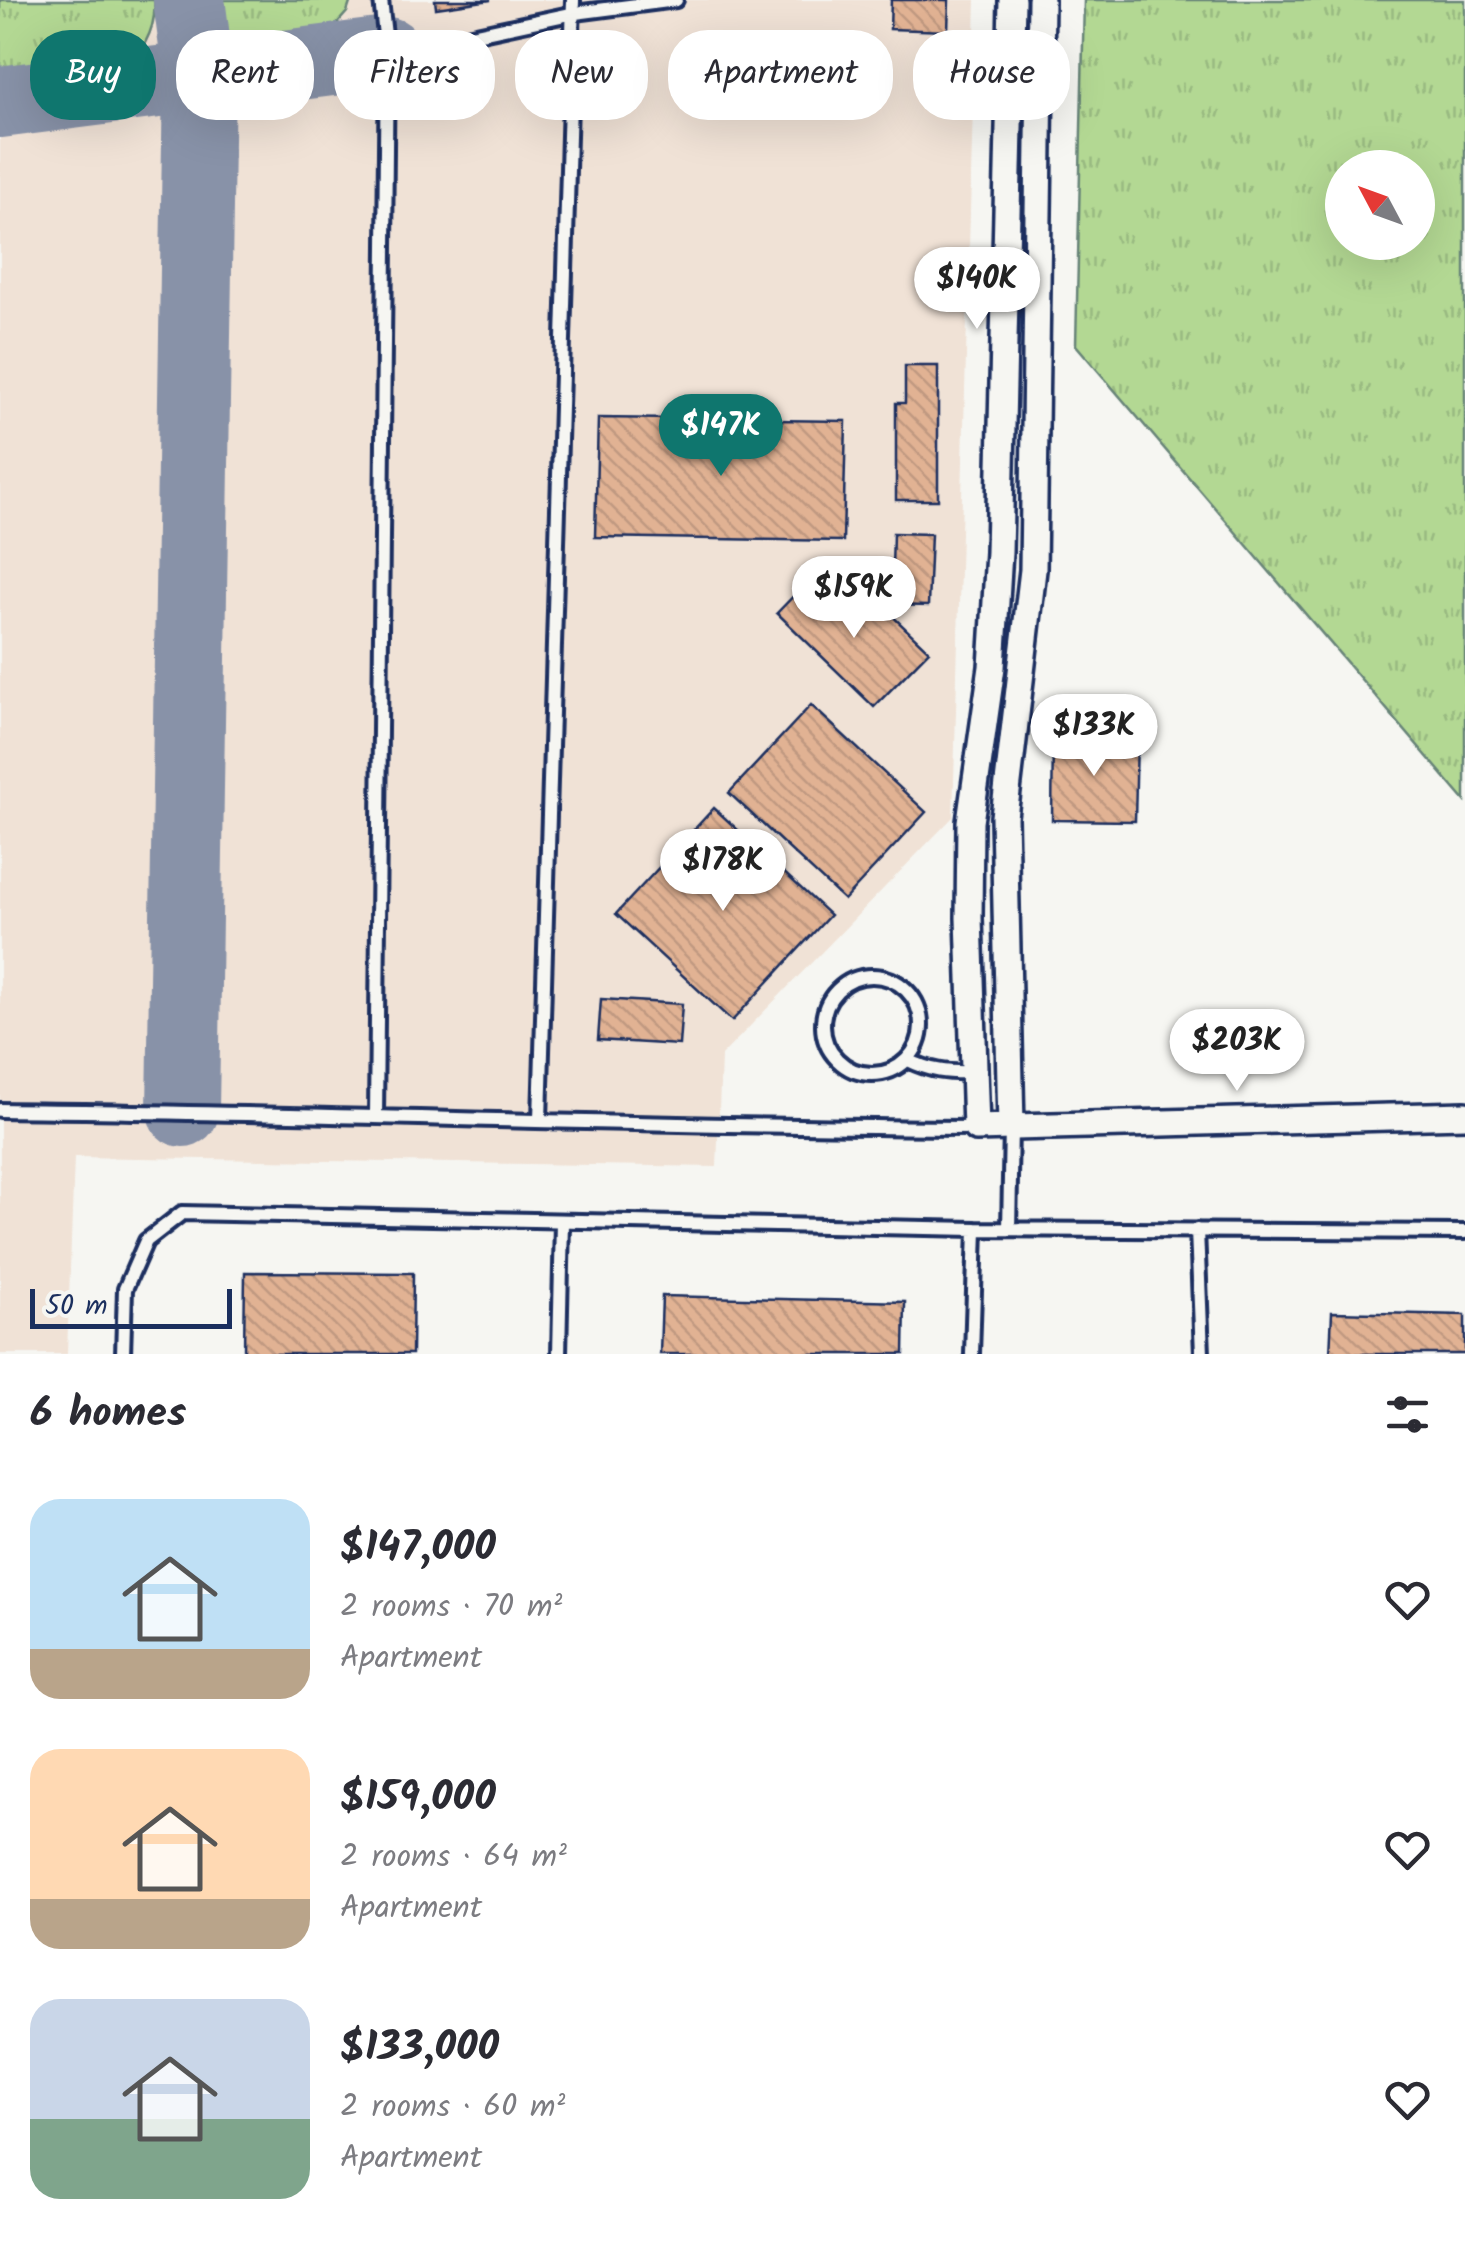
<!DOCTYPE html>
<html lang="en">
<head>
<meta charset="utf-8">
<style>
	:root { --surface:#fff; --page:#f7f7f7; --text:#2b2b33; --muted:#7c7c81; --accent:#0f766e }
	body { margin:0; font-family:Kalam,sans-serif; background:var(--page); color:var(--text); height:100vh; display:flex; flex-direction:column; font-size:38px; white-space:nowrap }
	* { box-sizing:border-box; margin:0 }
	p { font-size:32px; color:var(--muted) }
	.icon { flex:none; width:55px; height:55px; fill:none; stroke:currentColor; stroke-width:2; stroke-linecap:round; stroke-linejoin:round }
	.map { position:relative; height:1354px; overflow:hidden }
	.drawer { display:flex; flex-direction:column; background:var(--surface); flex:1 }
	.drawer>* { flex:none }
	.hud { position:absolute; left:30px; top:30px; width:1405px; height:90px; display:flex; gap:20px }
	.needle { width:65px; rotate:311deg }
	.fabs { position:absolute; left:1325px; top:150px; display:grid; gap:20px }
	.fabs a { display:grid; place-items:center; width:110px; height:110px; border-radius:50%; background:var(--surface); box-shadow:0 10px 40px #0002; font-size:50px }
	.scale { position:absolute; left:30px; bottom:25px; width:202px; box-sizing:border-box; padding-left:10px; border:5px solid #1b2f5e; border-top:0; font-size:28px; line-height:35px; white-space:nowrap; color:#1b2f5e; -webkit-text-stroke:8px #f6f6f2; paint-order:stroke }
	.price { position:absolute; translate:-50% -85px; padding:0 22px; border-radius:35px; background:#fff; color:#222; font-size:32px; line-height:65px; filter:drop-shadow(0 2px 5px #0008) }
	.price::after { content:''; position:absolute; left:50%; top:60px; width:30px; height:22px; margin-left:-15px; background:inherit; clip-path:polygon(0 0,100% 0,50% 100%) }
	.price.selected { background:var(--accent); color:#fff }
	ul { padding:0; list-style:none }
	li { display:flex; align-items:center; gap:30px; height:250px; padding:0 30px }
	li span { display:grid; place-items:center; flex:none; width:280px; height:200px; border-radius:30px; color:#555 }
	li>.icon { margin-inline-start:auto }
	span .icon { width:120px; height:120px; fill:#fffc; stroke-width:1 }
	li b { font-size:42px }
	h2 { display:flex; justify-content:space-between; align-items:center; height:120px; padding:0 30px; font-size:42px }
	.tag { padding:0 35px; border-radius:40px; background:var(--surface); box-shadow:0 10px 40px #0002; font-size:35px; line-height:90px }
	.tag.selected { background:var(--accent); color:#fff }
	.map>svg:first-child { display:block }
</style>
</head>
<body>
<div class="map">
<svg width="1465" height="1354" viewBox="0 0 1465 1354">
	<defs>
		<pattern id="grass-tufts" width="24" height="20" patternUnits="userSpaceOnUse" patternTransform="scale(2.5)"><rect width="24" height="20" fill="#b3d893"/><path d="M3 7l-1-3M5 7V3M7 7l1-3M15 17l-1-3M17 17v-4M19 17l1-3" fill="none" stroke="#99ba81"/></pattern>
		<pattern id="building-back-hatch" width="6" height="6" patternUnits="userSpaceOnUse" patternTransform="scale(2.5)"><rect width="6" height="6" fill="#e1b293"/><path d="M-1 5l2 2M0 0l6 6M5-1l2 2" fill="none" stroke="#c09981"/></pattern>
	</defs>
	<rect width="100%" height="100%" fill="#f6f6f2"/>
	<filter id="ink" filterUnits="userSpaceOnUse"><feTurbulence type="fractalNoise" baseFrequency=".01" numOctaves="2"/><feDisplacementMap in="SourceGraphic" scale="20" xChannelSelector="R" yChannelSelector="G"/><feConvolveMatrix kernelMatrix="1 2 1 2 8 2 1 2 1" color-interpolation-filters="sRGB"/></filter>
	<g filter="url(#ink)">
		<path fill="#f0e2d6" d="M0,0H976L953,817L721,1056L717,1167L74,1157L67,1354H0Z"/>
		<path fill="url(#grass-tufts)" stroke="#678478" stroke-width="2.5" fill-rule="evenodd" d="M0,0H154C157,28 142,61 112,70C85,78 30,79 0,83Z
			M208,0H351L347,12L317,46L265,55L242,46L212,19Z
			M1084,0H1465V801L1076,345ZM1342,168H1418V242H1342Z"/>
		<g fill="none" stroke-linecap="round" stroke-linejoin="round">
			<path stroke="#8892a8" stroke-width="72" d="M0,102L387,53
				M183,1111L199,76L189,0"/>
		</g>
		<path fill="url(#building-back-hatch)" stroke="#1b2f5e" stroke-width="2.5" d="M435,0H491L436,8Z
			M891,0H949L948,31L890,29Z
			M905,366H938V500H896V403H905Z
			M598,418L846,421L843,541L595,537Z
			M893,533L931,534L928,606L891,605Z
			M812,577L861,624L880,604L929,651L874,707L777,613Z
			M811,705L926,812L844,900L729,793Z
			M1053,737L1137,739L1135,821L1052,820Z
			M714,808L830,915L732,1021L616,914Z
			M601,999L682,1004L679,1045L598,1040Z
			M245,1272L413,1273L412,1354H244Z
			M662,1296L905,1302L904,1354H660Z
			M1332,1312L1465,1315V1354H1330Z"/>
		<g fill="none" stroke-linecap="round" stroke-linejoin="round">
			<defs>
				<path id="service" d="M387,53L575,13L676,0
					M823 1025a49 49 0 1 1 98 0a49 49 0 1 1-98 0Z
					M908,1060C930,1071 948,1073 973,1072
					M0,1110C325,1113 651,1127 976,1128
					M376,1116L387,53L381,0
					M540,1120L573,0
					M1009,1229L1011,1127
					M1197,1230L1202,1354
					M123,1354L125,1289L146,1241L182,1213L976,1229L1465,1232
					M559,1354L562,1222
					M972,1354L976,1229"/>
				<path id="minor" d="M1012,0L999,552L992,667L970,822L969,918L976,1128L1465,1115
					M1011,1127L1004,817L1033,570L1041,0"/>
			</defs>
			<use href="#service" stroke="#1b2f5e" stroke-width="20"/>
			<use href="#minor" stroke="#1b2f5e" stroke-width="32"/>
			<use href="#service" stroke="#f6f6f2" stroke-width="12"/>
			<use href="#minor" stroke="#f6f6f2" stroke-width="25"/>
		</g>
	</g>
</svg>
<div class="fabs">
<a><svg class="needle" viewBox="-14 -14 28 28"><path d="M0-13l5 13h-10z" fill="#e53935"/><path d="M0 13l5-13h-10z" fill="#7c7c81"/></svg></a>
</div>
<div class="scale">50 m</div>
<b class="price" style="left:977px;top:332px">$140K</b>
<b class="price selected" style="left:721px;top:479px">$147K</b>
<b class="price" style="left:854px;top:641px">$159K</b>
<b class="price" style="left:1094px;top:779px">$133K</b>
<b class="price" style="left:723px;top:914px">$178K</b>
<b class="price" style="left:1237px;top:1094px">$203K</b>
<div class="hud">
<a class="tag selected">Buy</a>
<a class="tag">Rent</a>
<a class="tag">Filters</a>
<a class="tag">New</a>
<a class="tag">Apartment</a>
<a class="tag">House</a>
</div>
</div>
<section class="drawer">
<h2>6 homes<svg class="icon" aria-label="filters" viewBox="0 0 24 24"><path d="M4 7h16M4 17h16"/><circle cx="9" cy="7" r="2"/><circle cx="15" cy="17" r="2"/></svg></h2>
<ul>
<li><span style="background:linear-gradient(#bfe0f5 75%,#b9a48a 0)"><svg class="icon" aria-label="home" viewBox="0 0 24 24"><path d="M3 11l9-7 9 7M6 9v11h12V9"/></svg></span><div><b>$147,000</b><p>2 rooms · 70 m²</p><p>Apartment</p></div><svg class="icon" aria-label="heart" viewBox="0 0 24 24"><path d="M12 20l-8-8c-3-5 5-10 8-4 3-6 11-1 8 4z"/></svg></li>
<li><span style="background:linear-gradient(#ffd9b3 75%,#b9a48a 0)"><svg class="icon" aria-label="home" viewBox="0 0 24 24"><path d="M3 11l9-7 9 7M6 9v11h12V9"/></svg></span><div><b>$159,000</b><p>2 rooms · 64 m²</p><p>Apartment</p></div><svg class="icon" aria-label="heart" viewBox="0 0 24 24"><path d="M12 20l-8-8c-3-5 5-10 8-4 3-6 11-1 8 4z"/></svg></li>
<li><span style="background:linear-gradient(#c9d6e8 60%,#7fa58c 0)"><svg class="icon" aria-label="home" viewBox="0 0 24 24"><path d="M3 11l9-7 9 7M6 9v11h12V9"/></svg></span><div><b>$133,000</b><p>2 rooms · 60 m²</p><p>Apartment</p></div><svg class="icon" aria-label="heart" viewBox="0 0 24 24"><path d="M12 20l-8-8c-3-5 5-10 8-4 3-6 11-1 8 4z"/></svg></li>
</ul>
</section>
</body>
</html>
